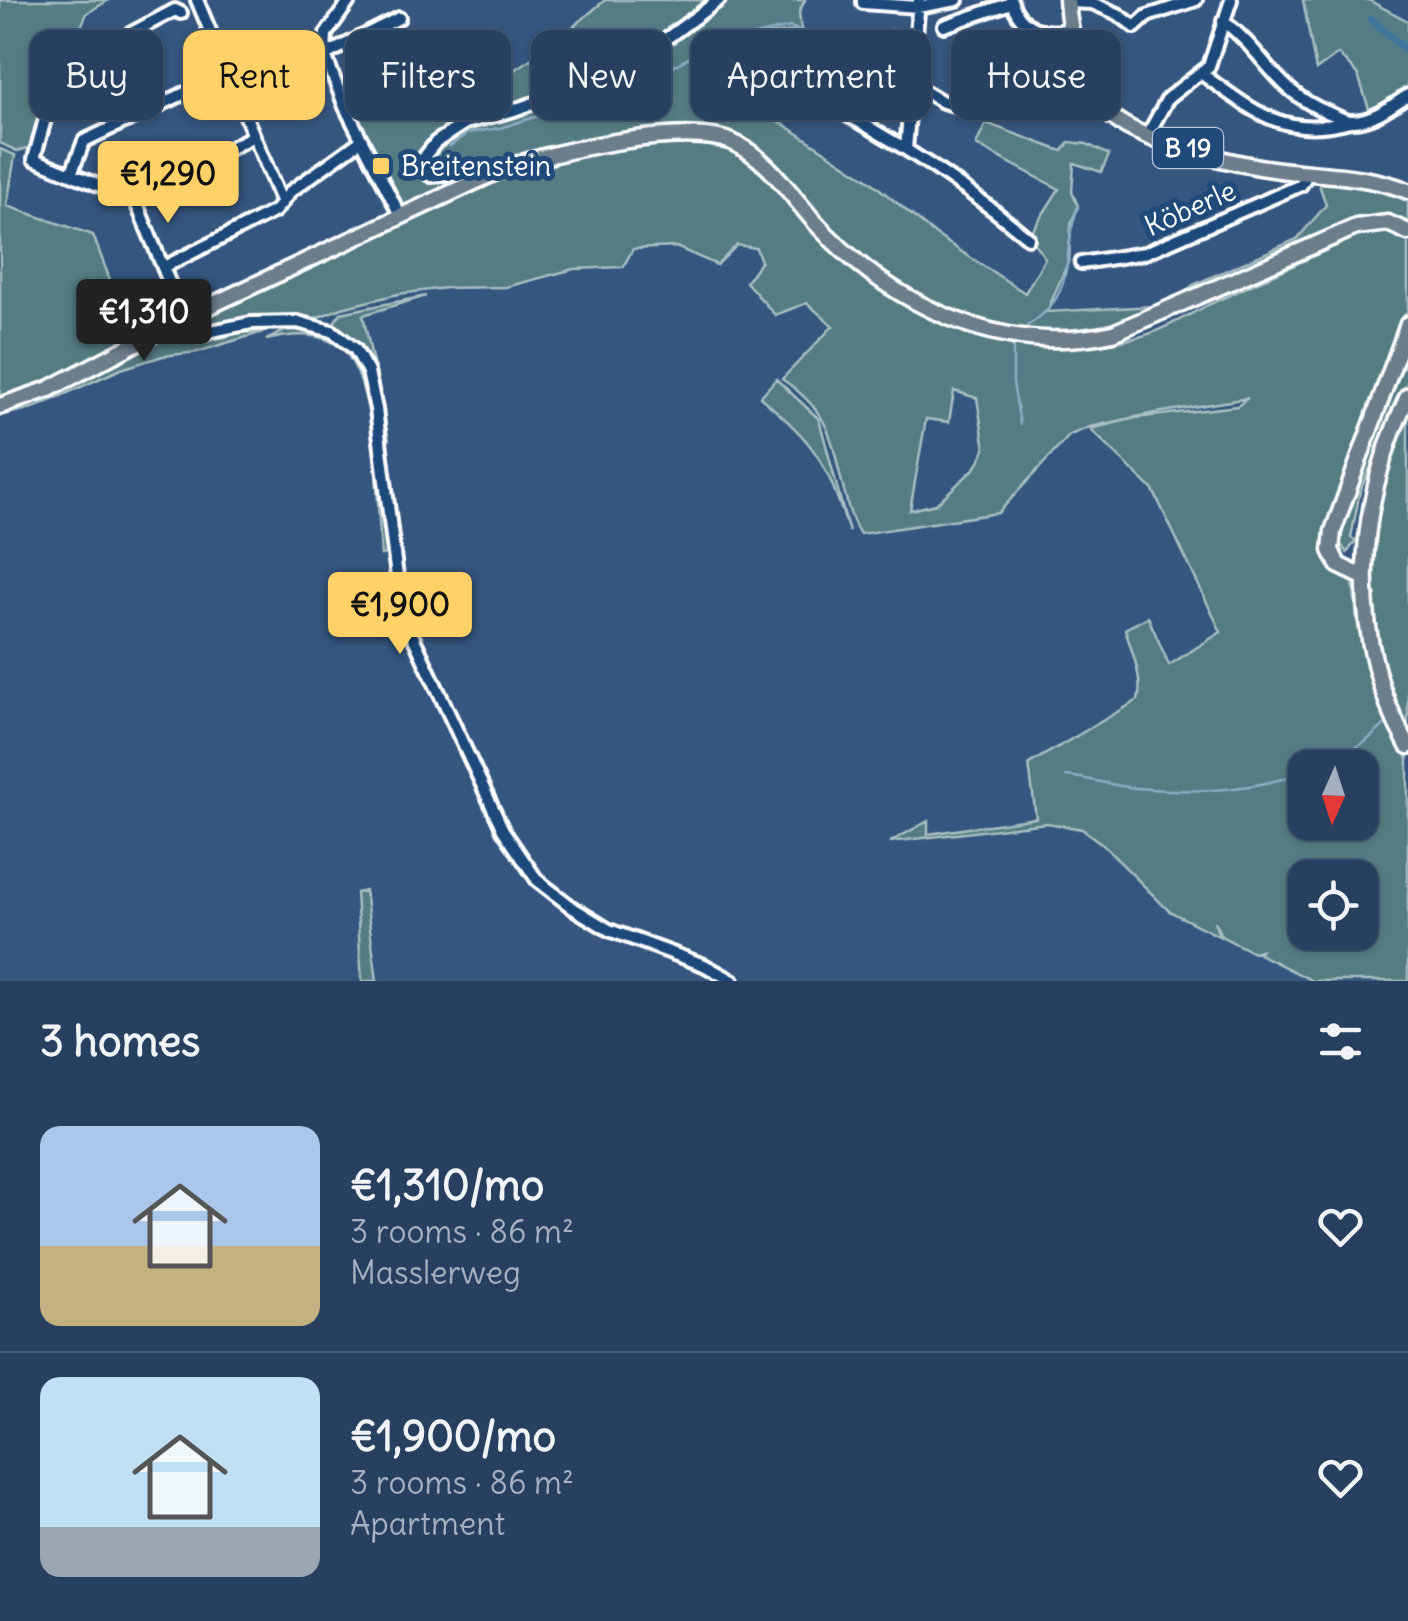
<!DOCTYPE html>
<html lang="en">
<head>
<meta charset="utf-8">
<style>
	:root { --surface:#28405f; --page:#344b68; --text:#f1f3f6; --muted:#a5afbd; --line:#445974; --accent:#ffd166 }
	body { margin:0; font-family:Delius,sans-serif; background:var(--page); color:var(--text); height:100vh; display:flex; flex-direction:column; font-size:38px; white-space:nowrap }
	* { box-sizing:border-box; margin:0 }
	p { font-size:32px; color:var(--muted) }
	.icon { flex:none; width:55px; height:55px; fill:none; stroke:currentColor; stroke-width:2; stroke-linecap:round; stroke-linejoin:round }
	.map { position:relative; height:981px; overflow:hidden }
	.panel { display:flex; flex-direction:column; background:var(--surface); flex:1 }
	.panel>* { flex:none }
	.hud { position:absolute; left:30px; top:30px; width:1350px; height:90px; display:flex; gap:20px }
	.needle { width:65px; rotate:183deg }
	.fabs { position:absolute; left:1288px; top:750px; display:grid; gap:20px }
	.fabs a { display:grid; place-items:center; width:90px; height:90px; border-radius:20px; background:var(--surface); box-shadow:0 2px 8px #0004,0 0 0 2px var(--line); font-size:50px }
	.price { position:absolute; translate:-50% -85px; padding:0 22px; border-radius:10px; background:var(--accent); color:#111; font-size:32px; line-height:65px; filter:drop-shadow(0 2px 5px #0008) }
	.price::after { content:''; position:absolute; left:50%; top:60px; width:30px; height:22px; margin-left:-15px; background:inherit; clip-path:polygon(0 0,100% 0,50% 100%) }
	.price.current { background:#222; color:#fff }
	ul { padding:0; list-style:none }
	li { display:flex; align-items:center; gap:30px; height:250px; padding:0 40px }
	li+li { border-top:2px solid var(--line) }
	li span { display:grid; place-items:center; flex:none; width:280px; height:200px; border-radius:20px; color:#555 }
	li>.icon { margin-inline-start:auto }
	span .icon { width:120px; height:120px; fill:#fffc; stroke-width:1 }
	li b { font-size:42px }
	h2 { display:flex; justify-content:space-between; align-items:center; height:120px; padding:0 40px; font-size:42px }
	.tag { padding:0 35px; border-radius:20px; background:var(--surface); box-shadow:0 2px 8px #0004,0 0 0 2px var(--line); font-size:35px; line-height:90px }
	.tag.current { background:var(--accent); color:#111 }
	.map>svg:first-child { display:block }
</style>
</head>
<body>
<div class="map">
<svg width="1408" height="981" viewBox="0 0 1408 981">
	<rect width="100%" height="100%" fill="#35567f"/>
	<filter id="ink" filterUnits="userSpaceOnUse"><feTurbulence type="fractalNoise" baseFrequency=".01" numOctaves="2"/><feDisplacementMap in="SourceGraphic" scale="20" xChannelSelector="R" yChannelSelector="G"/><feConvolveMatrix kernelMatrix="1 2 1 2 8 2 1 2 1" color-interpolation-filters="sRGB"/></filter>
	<g filter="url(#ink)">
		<path fill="#547c83" stroke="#aabec1" stroke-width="2.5" fill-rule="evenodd" d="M0,0H109L87,13L66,61L55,67L29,148L17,151L0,143Z
			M605,0H805L799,12L801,30L760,36L722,48L697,89L785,125L869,180L936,235L1025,293L1045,258L1029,236L1059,189L976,145L986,123L1056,149L1063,151L1069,142L1087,144L1109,155L1101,172L1074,163L1072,192L1078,206L1071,224L1069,260L1047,312L1155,306L1176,299L1193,285L1297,239L1326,205L1318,181L1378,188L1408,199V224L1395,218H1364L1319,235L1138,320L1072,336L996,328L926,303L838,254C926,332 1022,367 1139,337C1162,331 1186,316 1208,305C1260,281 1313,256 1367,232L1391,231L1408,242V309L1353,449L1324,551L1339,574L1353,580L1357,621L1370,678L1408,759V981H1313L1257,953L1262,950L1254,953L1221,936L1214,921L1219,936L1169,911L1102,844L1082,829L1047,823L890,842L928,821V834L1036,818L1029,764L1138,700C1144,679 1131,650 1125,629L1148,617L1169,665L1221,632L1153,490L1090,429L1136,418L1237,406L1248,398L1150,414L1090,427L1070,435L998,513L860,534C853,524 849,511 846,498C830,441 835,416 782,379L833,326L807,303L775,315L746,282L761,261L756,248L737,245L717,265L676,247L633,249L623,267L574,269L506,287L446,288L398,294L342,308L316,318L270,315L200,328V317L497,182L486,172L401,206L346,93L432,48L440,32L451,28L440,102C503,87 556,42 605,0ZM954,391L977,398L985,449L976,467L936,504L910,510L926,419L949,422ZM1305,768H1360V822H1305ZM1305,878H1360V932H1305Z
			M1303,0H1368L1408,21V90L1394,100L1369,109L1358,75L1338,54L1316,70Z
			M0,149L15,155L7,206L93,235L132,338L81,369L0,401Z
			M426,296L363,315L389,440L384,442L371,372L330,328L341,313Z
			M293,327C314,331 334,334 349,351C382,386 382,504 387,554L381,555C377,507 378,377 340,347C318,331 291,334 266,340Z
			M181,328L190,341L199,344L239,333L263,332L197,352L163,356L121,369L36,407L0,416L49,397Z
			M1408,338V381L1360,491L1351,538L1356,540L1347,553L1340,543L1356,474Z
			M776,379L819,419L849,532C826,461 817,445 760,397Z
			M1408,409V733L1382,667L1370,598L1376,595C1356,541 1388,461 1408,409Z
			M365,891L377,981H362L356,893Z"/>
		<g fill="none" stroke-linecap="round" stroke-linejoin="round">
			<path stroke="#8cadc4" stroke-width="2.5" d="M450,146L468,133L500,128L557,110L579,107L624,85L644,82L701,51L759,34L790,27L832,40L849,34L863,36L893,29
				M1027,326C1081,292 1059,255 1078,207
				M1013,346V383L1020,424
				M1318,768L1365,742L1387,723
				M1066,776C1089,778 1112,786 1135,788C1195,793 1248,792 1305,772"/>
			<path stroke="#40769d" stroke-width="8" d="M1371,19L1408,52"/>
			<defs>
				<path id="minor" d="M197,0L282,203
					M350,0L326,34L325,55L345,107L400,215
					M863,0V3L918,7L957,0
					M1011,0C1020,29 1044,37 1072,28
					M1067,2L1092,3L1118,14L1135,27L1147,16L1196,0
					M181,13L175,10L58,72L34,159L135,200L184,318L197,334L251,323L297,322L332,331L355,349L368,372L376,409L400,601L409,628L503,830L537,880L573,908L609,930L704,965L733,981
					M1223,21C1267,54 1273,90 1329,113C1335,115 1344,121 1351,121C1371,122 1392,106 1408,95
					M944,26L1011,3
					M325,55L399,18
					M823,61L840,59L911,94
					M1202,74C1254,111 1283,139 1350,121
					M765,75C859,116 949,172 1028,238
					M912,84L943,102L984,113
					M1147,136L1168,98L1209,66L1231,0
					M906,149L919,0
					M499,170L484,168L431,176L417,166L436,142L465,123L511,111L586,85L633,63L719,0
					M71,174L84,141L200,86
					M135,200L253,136
					M1081,263L1145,253L1301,185L1308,173
					M164,267L275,211L291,191L362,140"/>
				<path id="major" d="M1067,0C1069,34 1083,89 1108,113C1138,143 1239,165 1280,170C1322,175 1369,175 1408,191
					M1408,396C1355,507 1346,637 1408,746
					M0,406L49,389L184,318L500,170C551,152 682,122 732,142C767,157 789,193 814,221C889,304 1000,358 1113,333L1356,227L1388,223L1408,232
					M1363,577L1338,565L1331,550L1333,531L1408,324"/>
			</defs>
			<use href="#minor" stroke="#fff" stroke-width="18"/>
			<use href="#major" stroke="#fff" stroke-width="21"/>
			<use href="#minor" stroke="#1f4a7a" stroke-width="10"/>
			<use href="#major" stroke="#6c7d8c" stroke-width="14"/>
		</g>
	</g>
	<rect fill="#ffd166" stroke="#1f4a7a" stroke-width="4" x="371" y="156" width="20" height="20" rx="5"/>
	<g text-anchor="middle" stroke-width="10" stroke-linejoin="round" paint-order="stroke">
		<rect fill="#1f4a7a" stroke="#bcc9d7" stroke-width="2.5" x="1153" y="128" width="70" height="40" rx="8"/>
		<g font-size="25" font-weight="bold" fill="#fff">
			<text x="1188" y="157">B 19</text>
		</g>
		<g font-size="28" fill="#fff" stroke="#1f4a7a" text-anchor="start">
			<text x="401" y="176">Breitenstein</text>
		</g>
		<g font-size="28" fill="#fff" stroke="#1f4a7a">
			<text transform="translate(1190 208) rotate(-24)" y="10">Köberle</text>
		</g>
	</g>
</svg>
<div class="fabs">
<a><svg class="needle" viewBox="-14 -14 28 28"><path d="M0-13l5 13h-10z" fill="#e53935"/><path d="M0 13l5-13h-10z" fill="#a5afbd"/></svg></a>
<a><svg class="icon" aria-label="locate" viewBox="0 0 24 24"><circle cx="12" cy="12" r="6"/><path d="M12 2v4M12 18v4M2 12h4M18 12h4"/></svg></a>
</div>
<b class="price" style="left:168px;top:226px">€1,290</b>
<b class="price current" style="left:144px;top:364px">€1,310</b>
<b class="price" style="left:400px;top:657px">€1,900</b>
<div class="hud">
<a class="tag">Buy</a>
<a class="tag current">Rent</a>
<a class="tag">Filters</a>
<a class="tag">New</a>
<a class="tag">Apartment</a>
<a class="tag">House</a>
</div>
</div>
<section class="panel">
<h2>3 homes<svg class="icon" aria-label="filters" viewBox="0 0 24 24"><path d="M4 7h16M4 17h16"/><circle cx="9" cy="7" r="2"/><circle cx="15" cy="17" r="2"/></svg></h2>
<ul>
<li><span style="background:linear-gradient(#a9c7e8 60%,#c2b280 0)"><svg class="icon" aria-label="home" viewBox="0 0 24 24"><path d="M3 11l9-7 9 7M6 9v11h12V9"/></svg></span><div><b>€1,310/mo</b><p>3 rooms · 86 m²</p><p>Masslerweg</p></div><svg class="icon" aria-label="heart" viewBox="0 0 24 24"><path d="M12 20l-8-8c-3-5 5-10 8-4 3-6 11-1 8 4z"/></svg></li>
<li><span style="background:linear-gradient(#bfe0f5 75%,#9aa5b1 0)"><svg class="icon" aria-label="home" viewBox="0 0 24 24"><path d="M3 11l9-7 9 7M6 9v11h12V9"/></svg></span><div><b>€1,900/mo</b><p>3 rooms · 86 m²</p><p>Apartment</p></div><svg class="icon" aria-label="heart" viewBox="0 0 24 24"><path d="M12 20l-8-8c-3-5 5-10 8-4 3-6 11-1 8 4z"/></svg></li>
</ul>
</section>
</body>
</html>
